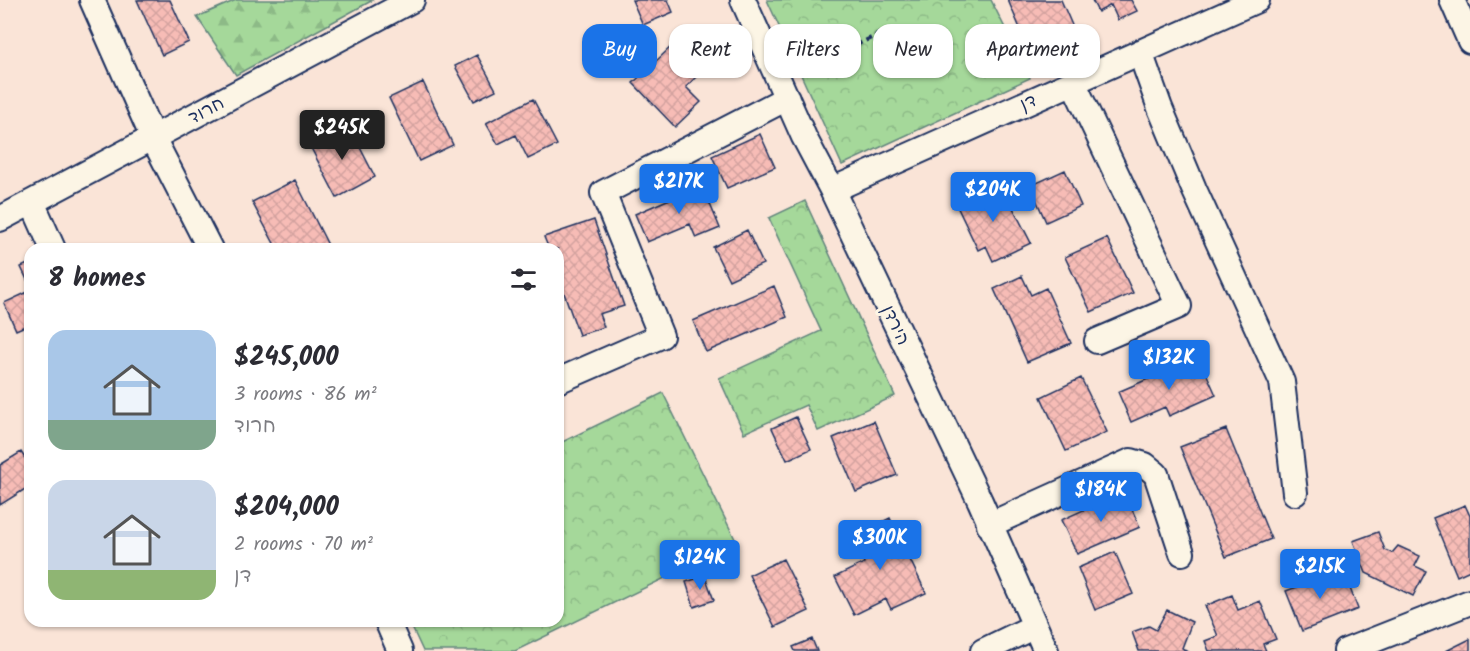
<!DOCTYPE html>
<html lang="en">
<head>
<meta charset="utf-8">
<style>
	:root { --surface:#fff; --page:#f2f2f3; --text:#2b2b33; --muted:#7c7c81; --accent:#1a73e8 }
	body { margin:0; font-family:Kalam,"Playpen Sans Hebrew",sans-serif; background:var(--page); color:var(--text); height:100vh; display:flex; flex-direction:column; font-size:22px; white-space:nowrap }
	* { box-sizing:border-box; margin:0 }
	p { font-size:20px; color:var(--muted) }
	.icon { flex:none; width:33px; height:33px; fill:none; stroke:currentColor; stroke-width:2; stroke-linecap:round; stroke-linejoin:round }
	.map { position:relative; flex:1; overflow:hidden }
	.details { position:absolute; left:24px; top:243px; width:540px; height:384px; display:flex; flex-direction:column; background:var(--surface); border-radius:18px; box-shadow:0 2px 4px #0004 }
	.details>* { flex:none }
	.hud { position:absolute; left:582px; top:24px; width:570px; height:54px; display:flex; gap:12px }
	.price { position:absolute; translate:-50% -51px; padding:0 14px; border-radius:6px; background:var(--accent); color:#fff; font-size:20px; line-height:39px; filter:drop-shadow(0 2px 3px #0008) }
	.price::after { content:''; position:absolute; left:50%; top:36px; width:18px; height:14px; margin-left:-9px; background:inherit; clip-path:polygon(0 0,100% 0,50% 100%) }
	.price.current { background:#222; color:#fff }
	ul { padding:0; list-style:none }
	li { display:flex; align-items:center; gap:18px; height:150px; padding:0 24px }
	li span { display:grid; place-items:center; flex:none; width:168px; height:120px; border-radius:18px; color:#555 }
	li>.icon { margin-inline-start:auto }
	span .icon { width:72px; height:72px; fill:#fffc; stroke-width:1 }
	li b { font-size:26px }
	h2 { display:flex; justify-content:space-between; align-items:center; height:72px; padding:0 24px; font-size:26px }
	.pill { padding:0 21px; border-radius:18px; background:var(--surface); box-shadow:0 2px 4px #0004; font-size:21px; line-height:54px }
	.pill.current { background:var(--accent); color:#fff }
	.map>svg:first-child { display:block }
</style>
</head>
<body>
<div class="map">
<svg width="1470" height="651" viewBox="0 0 1470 651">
	<defs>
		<pattern id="forest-firs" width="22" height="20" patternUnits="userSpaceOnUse" patternTransform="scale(1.5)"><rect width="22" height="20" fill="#a5d89a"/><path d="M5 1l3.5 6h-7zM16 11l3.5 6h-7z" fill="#8dba87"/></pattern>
		<pattern id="park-crowns" width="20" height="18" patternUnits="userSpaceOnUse" patternTransform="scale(1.5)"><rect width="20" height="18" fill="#a5d89a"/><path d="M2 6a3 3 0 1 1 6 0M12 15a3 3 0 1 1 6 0" fill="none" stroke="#8dba87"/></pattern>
		<pattern id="building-cross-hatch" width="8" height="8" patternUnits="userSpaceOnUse" patternTransform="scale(1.5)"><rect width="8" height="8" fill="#f7bcb6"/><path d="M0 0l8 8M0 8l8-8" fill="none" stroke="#d3a29f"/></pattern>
	</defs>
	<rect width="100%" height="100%" fill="#fae4d7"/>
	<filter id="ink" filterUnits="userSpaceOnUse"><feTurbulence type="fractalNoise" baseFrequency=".0167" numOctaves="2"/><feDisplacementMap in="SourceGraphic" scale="12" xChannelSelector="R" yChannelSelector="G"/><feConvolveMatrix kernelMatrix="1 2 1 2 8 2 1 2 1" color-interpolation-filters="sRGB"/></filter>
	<g filter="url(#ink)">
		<path fill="url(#forest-firs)" stroke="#60847c" stroke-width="1.5" d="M236,0H373L236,75L197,17Z"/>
		<path fill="url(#park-crowns)" stroke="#60847c" stroke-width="1.5" d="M767,0H991L1030,78L842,165Z
			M805,201L895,396L818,431L806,405L744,433L719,378L821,331L769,218Z
			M663,393L737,543L515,651H423L409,621H558V444Z"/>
		<path fill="url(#building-cross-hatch)" stroke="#1b2f5e" stroke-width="1.5" d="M137,0H170L189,42L162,55Z
			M632,0H668L673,12L643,25Z
			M1008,0H1061L1078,39L1033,59Z
			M1092,0H1131L1137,11L1118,20L1111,5L1098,12Z
			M675,43L702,71L686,87L701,102L675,127L633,83Z
			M477,55L496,90L474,101L455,66Z
			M423,82L453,145L419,161L389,98Z
			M533,99L557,145L528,159L516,135L498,144L486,123Z
			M348,124L375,177L337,198L309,144Z
			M760,134L775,167L727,188L712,156Z
			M1065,170L1081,206L1046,222L1030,186Z
			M295,180L328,245L321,249H277L252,202Z
			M702,185L720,228L696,238L690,224L647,242L635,214Z
			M990,185L996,196L1005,192L1031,243L993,261L986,246L978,250L955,202Z
			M594,220L624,306L599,314L604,327L579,335L558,276V249H549L544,237Z
			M747,230L763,264L729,280L713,247Z
			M1107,238L1133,293L1091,312L1065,257Z
			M30,263V286L21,267Z
			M1022,276L1031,295L1046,288L1071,343L1027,362L994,289Z
			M774,286L787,317L706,352L693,321Z
			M30,291V324L16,330L4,303Z
			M1199,357L1216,395L1169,416L1165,407L1131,422L1118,392Z
			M1081,378L1107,432L1066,451L1041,397Z
			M796,417L811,449L787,460L772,428Z
			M874,421L897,475L856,492L833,438Z
			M1226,429L1271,539L1226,557L1180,447Z
			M21,452L30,466V486L0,505V465Z
			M1124,492L1140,527L1077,554L1061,520Z
			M1465,505L1470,516V570L1457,576L1433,518Z
			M890,518L926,593L891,609L886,599L854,615L835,577L864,563L851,537Z
			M1378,532L1385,550L1392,553L1398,546L1420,556L1415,566L1426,571L1413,596L1366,573L1353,541Z
			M1115,552L1133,594L1095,610L1078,568Z
			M783,559L809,611L775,627L749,575Z
			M1319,568L1326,586L1346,578L1358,609L1302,631L1286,591L1305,584L1302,575Z
			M705,576L714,600L694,607L686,582Z
			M1232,595L1238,610L1260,601L1276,639L1263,644L1266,651H1209L1205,641L1218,636L1205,606Z
			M1167,610L1192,622L1182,648L1187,651H1139L1132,632L1149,626L1156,630Z
			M812,639L817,651H795L793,647Z
			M1470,639V651H1446Z"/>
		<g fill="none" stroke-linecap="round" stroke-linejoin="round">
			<defs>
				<path id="minor" d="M92,0L153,138L210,249
					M743,0L804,137L832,190L980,501L1046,651
					M1452,0L1470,41
					M1140,52L1160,108L1194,189L1282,382L1295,493
					M1073,82L1179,306L1097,341
					M832,190L1257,0
					M32,202L53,249
					M0,219L412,0
					M560,380L661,336L603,193L787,98
					M989,525L1131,461L1145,465L1156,474L1182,553
					M387,621L400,651
					M983,651L1035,626
					M1346,651L1470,602"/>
			</defs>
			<use href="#minor" stroke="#1b2f5e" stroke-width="28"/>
			<path stroke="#1b2f5e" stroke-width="4" stroke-dasharray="6 4.5" stroke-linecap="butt" d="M799,72L888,30"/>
			<use href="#minor" stroke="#fcf5e5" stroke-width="24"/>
		</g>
	</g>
	<g text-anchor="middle" stroke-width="6" stroke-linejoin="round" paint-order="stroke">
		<g font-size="18" fill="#1b2f5e" stroke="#fcf5e5">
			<text transform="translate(1028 102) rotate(-24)" y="6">דן</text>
			<text transform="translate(206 110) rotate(-28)" y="6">חרוד</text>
			<text transform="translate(896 325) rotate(65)" y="6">הירדן</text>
		</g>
	</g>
</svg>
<b class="price current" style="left:342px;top:161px">$245K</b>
<b class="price" style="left:679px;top:215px">$217K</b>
<b class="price" style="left:993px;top:223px">$204K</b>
<b class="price" style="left:1169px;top:391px">$132K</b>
<b class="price" style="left:1101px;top:523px">$184K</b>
<b class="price" style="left:880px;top:571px">$300K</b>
<b class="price" style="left:700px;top:591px">$124K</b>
<b class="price" style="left:1320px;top:600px">$215K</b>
<div class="hud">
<a class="pill current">Buy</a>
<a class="pill">Rent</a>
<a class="pill">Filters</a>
<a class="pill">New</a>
<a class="pill">Apartment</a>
</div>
<section class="details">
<h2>8 homes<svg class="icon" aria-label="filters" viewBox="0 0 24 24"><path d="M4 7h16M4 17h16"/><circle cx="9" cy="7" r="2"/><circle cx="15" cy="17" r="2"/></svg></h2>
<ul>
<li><span style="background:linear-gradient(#a9c7e8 75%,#7fa58c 0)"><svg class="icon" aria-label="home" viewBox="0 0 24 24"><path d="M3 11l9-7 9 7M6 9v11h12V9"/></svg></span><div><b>$245,000</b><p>3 rooms · 86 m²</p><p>חרוד</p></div></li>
<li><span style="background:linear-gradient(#c9d6e8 75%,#8fb573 0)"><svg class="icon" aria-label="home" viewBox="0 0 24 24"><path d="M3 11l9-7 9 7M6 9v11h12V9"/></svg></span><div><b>$204,000</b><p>2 rooms · 70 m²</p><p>דן</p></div></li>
</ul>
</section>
</div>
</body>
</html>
